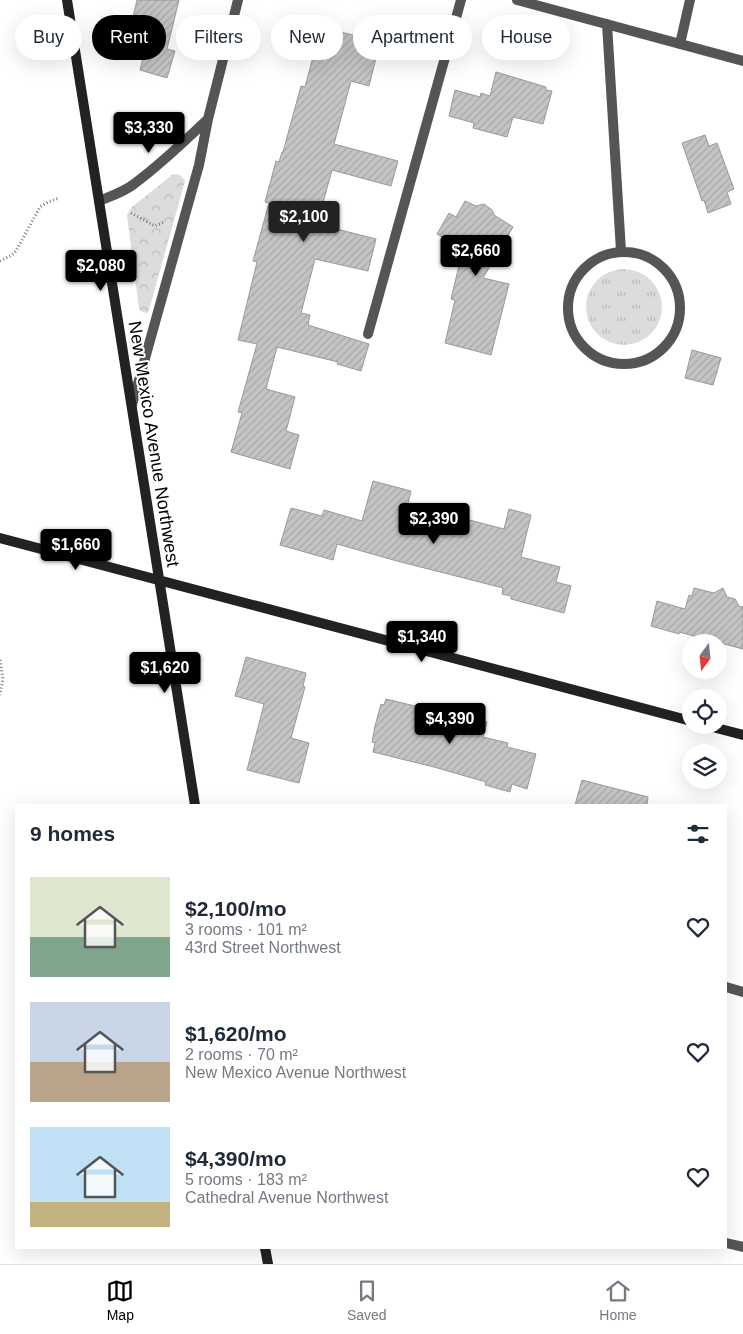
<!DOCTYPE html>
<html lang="en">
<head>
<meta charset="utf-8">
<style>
	:root { --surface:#fff; --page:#f2f2f3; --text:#1f2937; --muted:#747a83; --line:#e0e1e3; --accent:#000 }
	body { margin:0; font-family:Helvetica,sans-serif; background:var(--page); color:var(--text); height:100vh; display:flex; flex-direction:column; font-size:19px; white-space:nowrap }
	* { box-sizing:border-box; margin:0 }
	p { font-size:16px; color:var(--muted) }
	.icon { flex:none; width:28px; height:28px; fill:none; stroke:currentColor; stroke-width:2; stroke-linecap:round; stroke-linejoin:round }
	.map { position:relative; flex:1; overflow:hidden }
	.drawer { position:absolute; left:15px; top:804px; width:712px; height:445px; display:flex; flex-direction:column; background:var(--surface); border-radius:0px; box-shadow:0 5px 20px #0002 }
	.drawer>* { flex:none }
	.hud { position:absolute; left:15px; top:15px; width:714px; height:45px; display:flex; gap:10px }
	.needle { width:32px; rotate:195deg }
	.fabs { position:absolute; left:682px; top:634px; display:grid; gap:10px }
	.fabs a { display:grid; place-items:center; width:45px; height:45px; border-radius:50%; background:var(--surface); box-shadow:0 5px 20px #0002; font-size:25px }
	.price { position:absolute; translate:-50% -42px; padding:0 11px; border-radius:5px; background:var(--accent); color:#fff; font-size:16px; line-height:32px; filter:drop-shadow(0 1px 2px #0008) }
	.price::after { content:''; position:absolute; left:50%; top:30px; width:15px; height:11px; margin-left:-8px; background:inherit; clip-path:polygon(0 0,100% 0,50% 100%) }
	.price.selected { background:#222; color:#fff }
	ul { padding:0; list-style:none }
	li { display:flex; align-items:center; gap:15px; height:125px; padding:0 15px }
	li span { display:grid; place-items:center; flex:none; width:140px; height:100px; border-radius:0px; color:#555 }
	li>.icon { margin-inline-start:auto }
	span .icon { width:60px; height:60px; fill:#fffc; stroke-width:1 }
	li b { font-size:21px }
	h2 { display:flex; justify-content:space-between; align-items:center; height:60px; padding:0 15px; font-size:21px }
	.tag { padding:0 18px; border-radius:22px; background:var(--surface); box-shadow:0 5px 20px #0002; font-size:18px; line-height:45px }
	.tag.selected { background:var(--accent); color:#fff }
	.tab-bar { display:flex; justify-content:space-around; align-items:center; height:70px; border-top:1px solid var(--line); background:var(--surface); font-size:14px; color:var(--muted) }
	.tab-bar a { display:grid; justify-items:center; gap:2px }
	.tab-bar .selected { color:var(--accent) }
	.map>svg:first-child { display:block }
</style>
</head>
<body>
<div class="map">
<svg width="743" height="1264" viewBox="0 0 743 1264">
	<defs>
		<pattern id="grass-tufts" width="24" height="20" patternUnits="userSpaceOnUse" patternTransform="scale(1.25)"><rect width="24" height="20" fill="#dcdcdc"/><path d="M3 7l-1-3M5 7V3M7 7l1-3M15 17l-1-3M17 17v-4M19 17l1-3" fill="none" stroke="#bbb"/></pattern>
		<pattern id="park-crowns" width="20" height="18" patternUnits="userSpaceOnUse" patternTransform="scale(1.25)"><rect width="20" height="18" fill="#dcdcdc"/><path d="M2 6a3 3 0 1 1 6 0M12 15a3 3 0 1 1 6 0" fill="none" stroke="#bbb"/></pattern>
		<pattern id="building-hatch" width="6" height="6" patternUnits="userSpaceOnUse" patternTransform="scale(1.25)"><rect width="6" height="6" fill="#c4c4c4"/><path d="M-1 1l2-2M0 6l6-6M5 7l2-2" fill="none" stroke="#a7a7a7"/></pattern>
	</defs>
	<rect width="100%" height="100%" fill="#fff"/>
	<path fill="url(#grass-tufts)" d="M586 307a38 38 0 1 1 76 0a38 38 0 1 1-76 0Z"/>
	<path fill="url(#park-crowns)" d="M176,174L180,175L185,181L149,310L147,313L142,312L139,309L127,215L132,207L172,175Z"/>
	<path fill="url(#building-hatch)" stroke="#999" d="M137,0H179L167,49L175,51L167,78L140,70L149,34L130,30Z
		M321,27L380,42L369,86L351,81L334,144L398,161L391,186L332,170L317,224L376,239L368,271L315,259L301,313L310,315L308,325L369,344L361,371L337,364L338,362L277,347L266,389L295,397L286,431L299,435L290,469L231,452L242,413L238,412L257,344L238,340L257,262L253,261L269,203L265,202L276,161L279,162L282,152H283L301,86L305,87Z
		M496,72L546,87V90L552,91L543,124L513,117L507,137L473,128L474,123L449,116L455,90L480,97L481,93L490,96Z
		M705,135L709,146L717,143L734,189L727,192L731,204L708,213L704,200L702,201L682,143Z
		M465,201L476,206L484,204L492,210L494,215L513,227L483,278L509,284L491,355L445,343L455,300L451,299L463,249L437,234L449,213L456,217Z
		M692,350L721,358L713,385L685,378Z
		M373,481L411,491L408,504L504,529L509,509L531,515L521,557L560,567L556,582L571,586L564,613L511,599V596L502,594L503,588L397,561L337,544L333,560L280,545L291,508L322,516L324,510L362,521Z
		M694,588L714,593L723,588L727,597L735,599L739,606L743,607V649L679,632V634L651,626L657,601L685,609L689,595L692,596Z
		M246,657L306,673L303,686L305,687L291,738L309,743L299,783L247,770L264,704L235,696Z
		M386,699L448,714V711L487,722L483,737L508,743L507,747L536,754L527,789L512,784L510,792L485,785L486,782L434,767L373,752L375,743L372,742L375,726L381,704L384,705Z
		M582,780L648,797L647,805H575Z"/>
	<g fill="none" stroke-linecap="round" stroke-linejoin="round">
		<path stroke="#777" stroke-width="3" stroke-dasharray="1 2.5" stroke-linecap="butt" d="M131,213L155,226L164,222
			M0,261L12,255L16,251L40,207L48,202L59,198
			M0,660L3,679L0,695"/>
		<path stroke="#555" stroke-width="10" d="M368,334L461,0
			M726,987L743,992"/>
		<path stroke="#555" stroke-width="10" d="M517,0L743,61
			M607,24L621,251
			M680,44L690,0
			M99,201C111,196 124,192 134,184C160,165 185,141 208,119
			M568 308a56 56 0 1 1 112 0a56 56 0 1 1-112 0Z
			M132,405L199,165L208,119L238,0
			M726,1243L743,1247"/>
		<path stroke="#222" stroke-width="10" d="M67,0L195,805
			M0,538L691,721
			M705,725L743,735
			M265,1248L268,1264"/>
	</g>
	<g text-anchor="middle" stroke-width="4" stroke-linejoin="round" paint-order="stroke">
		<g font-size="18" fill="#000" stroke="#fff">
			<text transform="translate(154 444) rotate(81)" y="6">New Mexico Avenue Northwest</text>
		</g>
	</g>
</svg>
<div class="fabs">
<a><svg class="needle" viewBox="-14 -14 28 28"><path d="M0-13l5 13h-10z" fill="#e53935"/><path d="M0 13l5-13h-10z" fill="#747a83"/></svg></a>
<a><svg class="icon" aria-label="locate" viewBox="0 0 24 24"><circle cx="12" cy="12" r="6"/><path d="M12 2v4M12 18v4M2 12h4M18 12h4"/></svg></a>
<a><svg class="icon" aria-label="layers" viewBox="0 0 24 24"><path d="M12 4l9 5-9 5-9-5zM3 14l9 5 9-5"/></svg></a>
</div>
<b class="price" style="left:149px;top:154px">$3,330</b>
<b class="price selected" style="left:304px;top:243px">$2,100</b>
<b class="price" style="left:476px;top:277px">$2,660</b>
<b class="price" style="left:101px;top:292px">$2,080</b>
<b class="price" style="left:434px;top:545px">$2,390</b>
<b class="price" style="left:76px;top:571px">$1,660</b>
<b class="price" style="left:422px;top:663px">$1,340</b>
<b class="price" style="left:165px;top:694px">$1,620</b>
<b class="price" style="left:450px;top:745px">$4,390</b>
<div class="hud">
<a class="tag">Buy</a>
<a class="tag selected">Rent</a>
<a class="tag">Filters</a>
<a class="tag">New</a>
<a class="tag">Apartment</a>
<a class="tag">House</a>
</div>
<section class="drawer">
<h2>9 homes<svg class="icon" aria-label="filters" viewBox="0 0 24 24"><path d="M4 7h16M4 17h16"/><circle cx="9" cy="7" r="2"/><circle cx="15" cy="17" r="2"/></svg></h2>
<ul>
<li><span style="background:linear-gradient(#dfe7d0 60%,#7fa58c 0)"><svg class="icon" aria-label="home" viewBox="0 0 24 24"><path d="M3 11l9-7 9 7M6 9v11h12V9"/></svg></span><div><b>$2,100/mo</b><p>3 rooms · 101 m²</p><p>43rd Street Northwest</p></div><svg class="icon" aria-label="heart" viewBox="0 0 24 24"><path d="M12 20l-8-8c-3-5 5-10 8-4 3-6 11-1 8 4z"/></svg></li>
<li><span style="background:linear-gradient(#c9d6e8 60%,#b9a48a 0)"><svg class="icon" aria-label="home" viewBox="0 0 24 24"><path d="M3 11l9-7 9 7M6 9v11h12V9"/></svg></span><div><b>$1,620/mo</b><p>2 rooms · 70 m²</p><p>New Mexico Avenue Northwest</p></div><svg class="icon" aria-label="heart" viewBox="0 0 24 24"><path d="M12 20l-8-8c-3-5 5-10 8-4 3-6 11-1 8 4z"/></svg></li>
<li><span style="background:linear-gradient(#bfe0f5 75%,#c2b280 0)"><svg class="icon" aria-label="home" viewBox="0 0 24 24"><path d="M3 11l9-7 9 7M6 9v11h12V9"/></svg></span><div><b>$4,390/mo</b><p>5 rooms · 183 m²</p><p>Cathedral Avenue Northwest</p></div><svg class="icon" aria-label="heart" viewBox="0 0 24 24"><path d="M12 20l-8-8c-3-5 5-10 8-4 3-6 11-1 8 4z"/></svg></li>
</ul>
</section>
</div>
<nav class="tab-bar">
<a class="selected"><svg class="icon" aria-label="map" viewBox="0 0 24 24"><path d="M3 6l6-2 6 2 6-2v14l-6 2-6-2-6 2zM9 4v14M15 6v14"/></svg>Map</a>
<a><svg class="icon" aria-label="saved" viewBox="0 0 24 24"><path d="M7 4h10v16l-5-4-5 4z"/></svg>Saved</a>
<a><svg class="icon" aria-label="home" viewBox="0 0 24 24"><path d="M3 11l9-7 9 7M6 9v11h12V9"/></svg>Home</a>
</nav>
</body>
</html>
